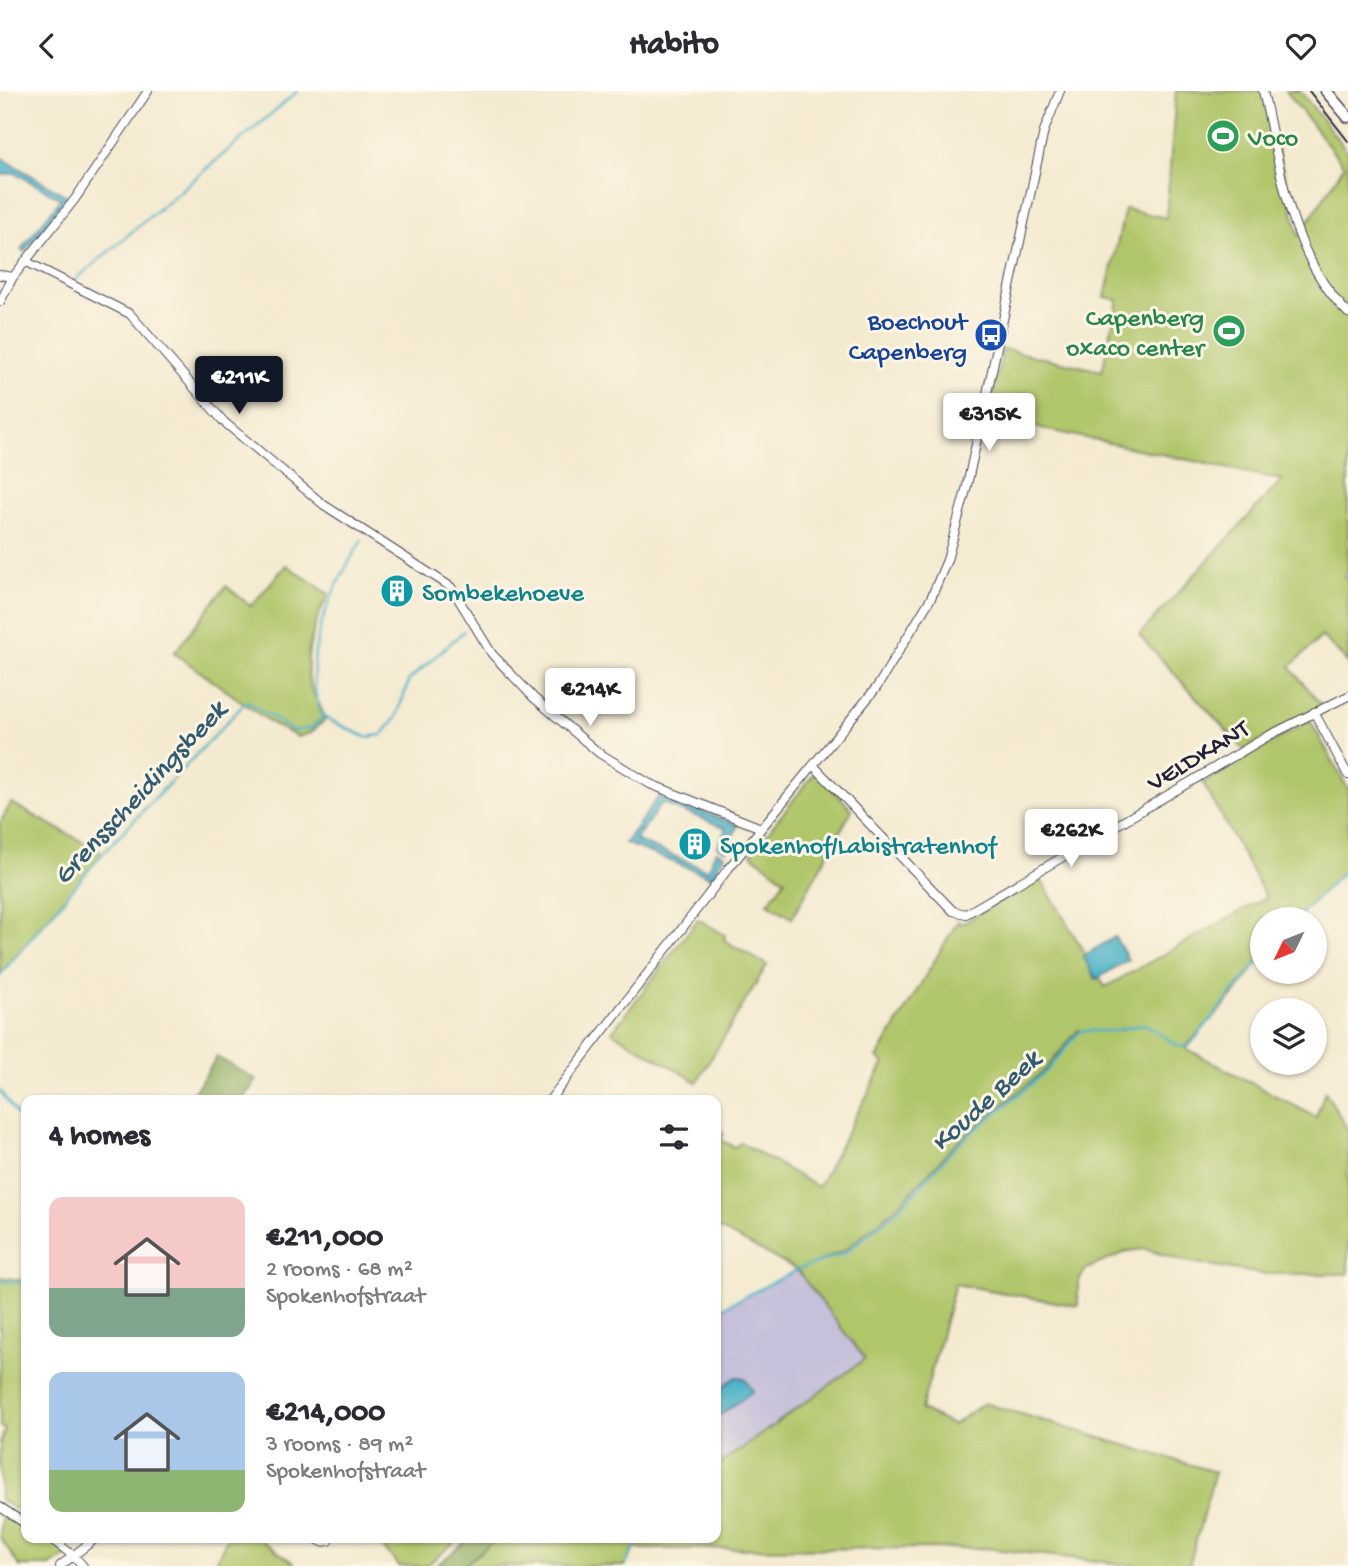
<!DOCTYPE html>
<html lang="en">
<head>
<meta charset="utf-8">
<style>
	:root { --surface:#fff; --page:#f2f2f3; --text:#2b2b33; --muted:#7c7c81; --accent:#111827 }
	body { margin:0; font-family:"Gochi Hand",sans-serif; background:var(--page); color:var(--text); height:100vh; display:flex; flex-direction:column; font-size:26px; white-space:nowrap }
	* { box-sizing:border-box; margin:0 }
	p { font-size:23px; color:var(--muted) }
	.icon { flex:none; width:38px; height:38px; fill:none; stroke:currentColor; stroke-width:2; stroke-linecap:round; stroke-linejoin:round }
	.map { position:relative; flex:1; overflow:hidden }
	.drawer { position:absolute; left:21px; top:1004px; width:700px; height:448px; display:flex; flex-direction:column; background:var(--surface); border-radius:14px; box-shadow:0 2px 5px #0004 }
	.drawer>* { flex:none }
	.needle { width:46px; rotate:227deg }
	.buttons { position:absolute; left:1250px; top:816px; display:grid; gap:14px }
	.buttons a { display:grid; place-items:center; width:77px; height:77px; border-radius:50%; background:var(--surface); box-shadow:0 2px 5px #0004; font-size:35px }
	.price { position:absolute; translate:-50% -60px; padding:0 16px; border-radius:7px; background:#fff; color:#222; font-size:23px; line-height:46px; filter:drop-shadow(0 2px 4px #0008) }
	.price::after { content:''; position:absolute; left:50%; top:42px; width:21px; height:16px; margin-left:-10px; background:inherit; clip-path:polygon(0 0,100% 0,50% 100%) }
	.price.current { background:var(--accent); color:#fff }
	ul { padding:0; list-style:none }
	li { display:flex; align-items:center; gap:21px; height:175px; padding:0 28px }
	li span { display:grid; place-items:center; flex:none; width:196px; height:140px; border-radius:14px; color:#555 }
	li>.icon { margin-inline-start:auto }
	span .icon { width:84px; height:84px; fill:#fffc; stroke-width:1 }
	li b { font-size:30px }
	h2 { display:flex; justify-content:space-between; align-items:center; height:84px; padding:0 28px; font-size:30px }
	header { display:flex; justify-content:space-between; align-items:center; height:91px; padding:0 28px; background:var(--surface); font-size:32px; font-weight:700 }
	.map>svg:first-child { display:block }
</style>
</head>
<body>
<header><svg class="icon" aria-label="back" viewBox="0 0 24 24"><path d="M15 5l-7 7 7 7"/></svg>Habito<svg class="icon" aria-label="heart" viewBox="0 0 24 24"><path d="M12 20l-8-8c-3-5 5-10 8-4 3-6 11-1 8 4z"/></svg></header>
<div class="map">
<svg width="1348" height="1475" viewBox="0 0 1348 1475">
	<rect width="100%" height="100%" fill="#fcf5e5"/>
	<filter id="ink" filterUnits="userSpaceOnUse"><feTurbulence type="fractalNoise" baseFrequency=".0143" numOctaves="2"/><feDisplacementMap in="SourceGraphic" scale="14" xChannelSelector="R" yChannelSelector="G"/><feConvolveMatrix kernelMatrix="1 2 1 2 8 2 1 2 1" color-interpolation-filters="sRGB"/></filter>
	<filter id="wash" filterUnits="userSpaceOnUse"><feTurbulence type="fractalNoise" baseFrequency=".00686" numOctaves="4" result="noise"/><feDisplacementMap in="SourceGraphic" scale="28" xChannelSelector="R" yChannelSelector="G"/><feGaussianBlur stdDeviation="1.57" result="paint"/><feColorMatrix in="noise" values="0 0 0 0 0 0 0 0 0 0 0 0 0 0 0 0 0 1.4 0 .05"/><feComposite in="paint" operator="in"/></filter>
	<g filter="url(#wash)">
		<rect width="100%" height="100%" fill="#f4ead0"/>
		<path fill="#c6c0da" d="M797,1179L865,1268L716,1376V1220Z"/>
		<path fill="#b0c66b" stroke="#697453" stroke-width="2" fill-rule="evenodd" d="M1176,0H1263L1299,145L1344,75L1286,0H1300L1348,61V481L1344,485L1348,490V572L1322,545L1290,576L1323,616L1244,659L1139,544L1282,389L988,326L1003,258L1102,280L1118,209L1105,206L1125,118L1166,127Z
			M286,474L329,503C315,527 300,571 312,599C317,610 322,616 325,629L310,642L298,646L274,634L174,562L226,495L251,515Z
			M1310,629L1348,698V776L1296,828H1262V866L1233,905L1185,957L1316,1026L1325,1000L1348,1039V1183H1262L1184,1170L1145,1158L1128,1160L1086,1178L1078,1192V1215L955,1193L921,1319L953,1334L984,1312L1215,1381L1189,1475H1141L984,1457L634,1458L625,1475H463L497,1447H716V1376L865,1268L797,1179L716,1136V1038L724,1042L721,1049L734,1056L741,1052L818,1096L884,972L877,967L958,830L961,833L1040,787L1105,896L1266,806L1203,692ZM1079,938L1046,981L958,1053L901,1116L845,1162L815,1172L845,1159L899,1114L957,1051L1045,979Z
			M813,684H819L852,719L792,827L768,812L785,789L751,763Z
			M11,712L103,762L0,884V732Z
			M698,828L725,844L724,849L767,874L697,991L612,941Z
			M0,1186L26,1190V1424L0,1409V1352L5,1338L0,1336Z
			M2,1421L26,1436V1447C41,1447 59,1448 65,1465L50,1475H19L0,1446Z
			M227,1447H258L294,1472L292,1475H214Z
			M391,1447H460L426,1475H399L382,1455Z"/>
		<path fill="#8cab5f" stroke="#57664d" stroke-width="2" d="M217,966L257,989L241,1010H188Z
			M470,1447H497L463,1475H436Z"/>
		<path fill="#48b1c7" stroke="#356a81" stroke-width="2" d="M0,66L67,105V111L24,161L21,158L61,108L15,82L0,84Z
			M659,705L738,734L726,760L717,756L726,737L662,712L635,749L707,779L716,760L724,764L711,786L625,752Z
			M1115,846L1128,869L1096,888L1083,865Z
			M736,1286L744,1287L753,1300L716,1327V1301Z"/>
		<g fill="none" stroke-linecap="round" stroke-linejoin="round">
			<path stroke="#48b1c7" stroke-width="2.5" d="M75,189L298,0
				M323,626L366,646L382,644L396,627L409,589L464,540
				M323,626C297,568 330,500 362,449
				M1296,828L1348,776
				M0,884L103,762L247,610L293,640L311,637L323,626
				M0,1000L26,1036
				M0,1190L26,1193
				M716,1220L797,1179L845,1162L901,1116L958,1053L1046,981L1080,940H1112L1145,933L1178,955H1189L1262,866
				M625,1475L641,1447"/>
		</g>
	</g>
	<g filter="url(#ink)">
		<g fill="none" stroke-linecap="round" stroke-linejoin="round">
			<defs>
				<path id="minor" d="M1263,0C1281,78 1289,163 1348,222
					M25,170L130,223L224,331L324,414L451,496L492,563L534,607L599,662L650,693L761,737
					M0,184L13,186
					M0,211L13,186L75,108L148,0
					M1314,621L1348,684
					M813,674L953,820L966,823L1268,645L1348,605
					M549,1010L728,778L877,596L931,507L947,469L966,399L1044,40L1060,0
					M0,1416L26,1433
					M50,1447L74,1465L83,1475
					M315,1447L322,1451L329,1450
					M60,1475L96,1447"/>
				<path id="major" d="M1326,0L1348,26"/>
			</defs>
			<use href="#minor" stroke="#424051" stroke-width="10"/>
			<use href="#major" stroke="#424051" stroke-width="13"/>
			<use href="#minor" stroke="#fff" stroke-width="8"/>
			<use href="#major" stroke="#fff" stroke-width="10"/>
			<path stroke="#22223b" stroke-width="2" d="M1309,0L1348,50"/>
		</g>
	</g>
	<defs>
		<symbol id="stadium-disc" viewBox="-11 -11 22 22"><circle r="9.5" fill="#2e9e5b" stroke="#fcf5e5"/><path d="M0-5a6.5 5 0 1 0 0 10a6.5 5 0 1 0 0-10ZM-3.5-1.8h7v3.6h-7Z" fill="#fff"/></symbol>
		<symbol id="bus-disc" viewBox="-11 -11 22 22"><circle r="9.5" fill="#1a4fb4" stroke="#fcf5e5"/><path d="M-5-6H5V4H4V6H2V4H-2V6H-4V4H-5ZM-3.5-4V0h7V-4ZM-3.5 1.2v1.5H-2V1.2ZM2 1.2v1.5H3.5V1.2Z" fill="#fff"/></symbol>
		<symbol id="building-disc" viewBox="-11 -11 22 22"><circle r="9.5" fill="#0f9aa8" stroke="#fcf5e5"/><path d="M-4-6H4V6H1V3H-1V6H-4ZM-2.5-4.3h1.7v1.8h-1.7ZM.8-4.3h1.7v1.8H.8ZM-2.5-1h1.7V.8h-1.7ZM.8-1h1.7V.8H.8Z" fill="#fff"/></symbol>
	</defs>
	<g fill-rule="evenodd">
		<use href="#stadium-disc" x="1204" y="26" width="38" height="38"/>
		<use href="#stadium-disc" x="1210" y="221" width="38" height="38"/>
		<use href="#bus-disc" x="972" y="225" width="38" height="38"/>
		<use href="#building-disc" x="378" y="481" width="38" height="38"/>
		<use href="#building-disc" x="676" y="734" width="38" height="38"/>
	</g>
	<g text-anchor="middle" stroke-width="6" stroke-linejoin="round" paint-order="stroke">
		<g font-size="26" fill="#27864d" stroke="#fcf5e5" text-anchor="start">
			<text x="1248" y="54">Voco</text>
			<text x="1204" y="234" text-anchor="end">Capenberg<tspan x="1204" dy="30">oxaco center</tspan></text>
		</g>
		<g font-size="26" fill="#164399" stroke="#fcf5e5" text-anchor="end">
			<text x="967" y="238">Boechout<tspan x="967" dy="30">Capenberg</tspan></text>
		</g>
		<g font-size="26" fill="#0d838f" stroke="#fcf5e5" text-anchor="start">
			<text x="422" y="509">Sombekehoeve</text>
			<text x="720" y="762">Spokenhof/Labistratenhof</text>
		</g>
		<g font-size="26" fill="#22223b" stroke="#fcf5e5">
			<text transform="translate(1197 663) rotate(-31)" y="9">VELDKANT</text>
		</g>
		<g font-size="28" font-style="italic" fill="#315b73" stroke="#fcf5e5">
			<text transform="translate(138 700) rotate(-47)" y="10">Grensscheidingsbeek</text>
			<text transform="translate(984 1008) rotate(-42)" y="10">Koude Beek</text>
		</g>
	</g>
</svg>
<div class="buttons">
<a><svg class="needle" viewBox="-14 -14 28 28"><path d="M0-13l5 13h-10z" fill="#e53935"/><path d="M0 13l5-13h-10z" fill="#7c7c81"/></svg></a>
<a><svg class="icon" aria-label="layers" viewBox="0 0 24 24"><path d="M12 4l9 5-9 5-9-5zM3 14l9 5 9-5"/></svg></a>
</div>
<b class="price current" style="left:239px;top:325px">€211K</b>
<b class="price" style="left:989px;top:362px">€315K</b>
<b class="price" style="left:590px;top:637px">€214K</b>
<b class="price" style="left:1071px;top:778px">€262K</b>
<section class="drawer">
<h2>4 homes<svg class="icon" aria-label="filters" viewBox="0 0 24 24"><path d="M4 7h16M4 17h16"/><circle cx="9" cy="7" r="2"/><circle cx="15" cy="17" r="2"/></svg></h2>
<ul>
<li><span style="background:linear-gradient(#f6c9c9 65%,#7fa58c 0)"><svg class="icon" aria-label="home" viewBox="0 0 24 24"><path d="M3 11l9-7 9 7M6 9v11h12V9"/></svg></span><div><b>€211,000</b><p>2 rooms · 68 m²</p><p>Spokenhofstraat</p></div></li>
<li><span style="background:linear-gradient(#a9c7e8 70%,#8fb573 0)"><svg class="icon" aria-label="home" viewBox="0 0 24 24"><path d="M3 11l9-7 9 7M6 9v11h12V9"/></svg></span><div><b>€214,000</b><p>3 rooms · 89 m²</p><p>Spokenhofstraat</p></div></li>
</ul>
</section>
</div>
</body>
</html>
